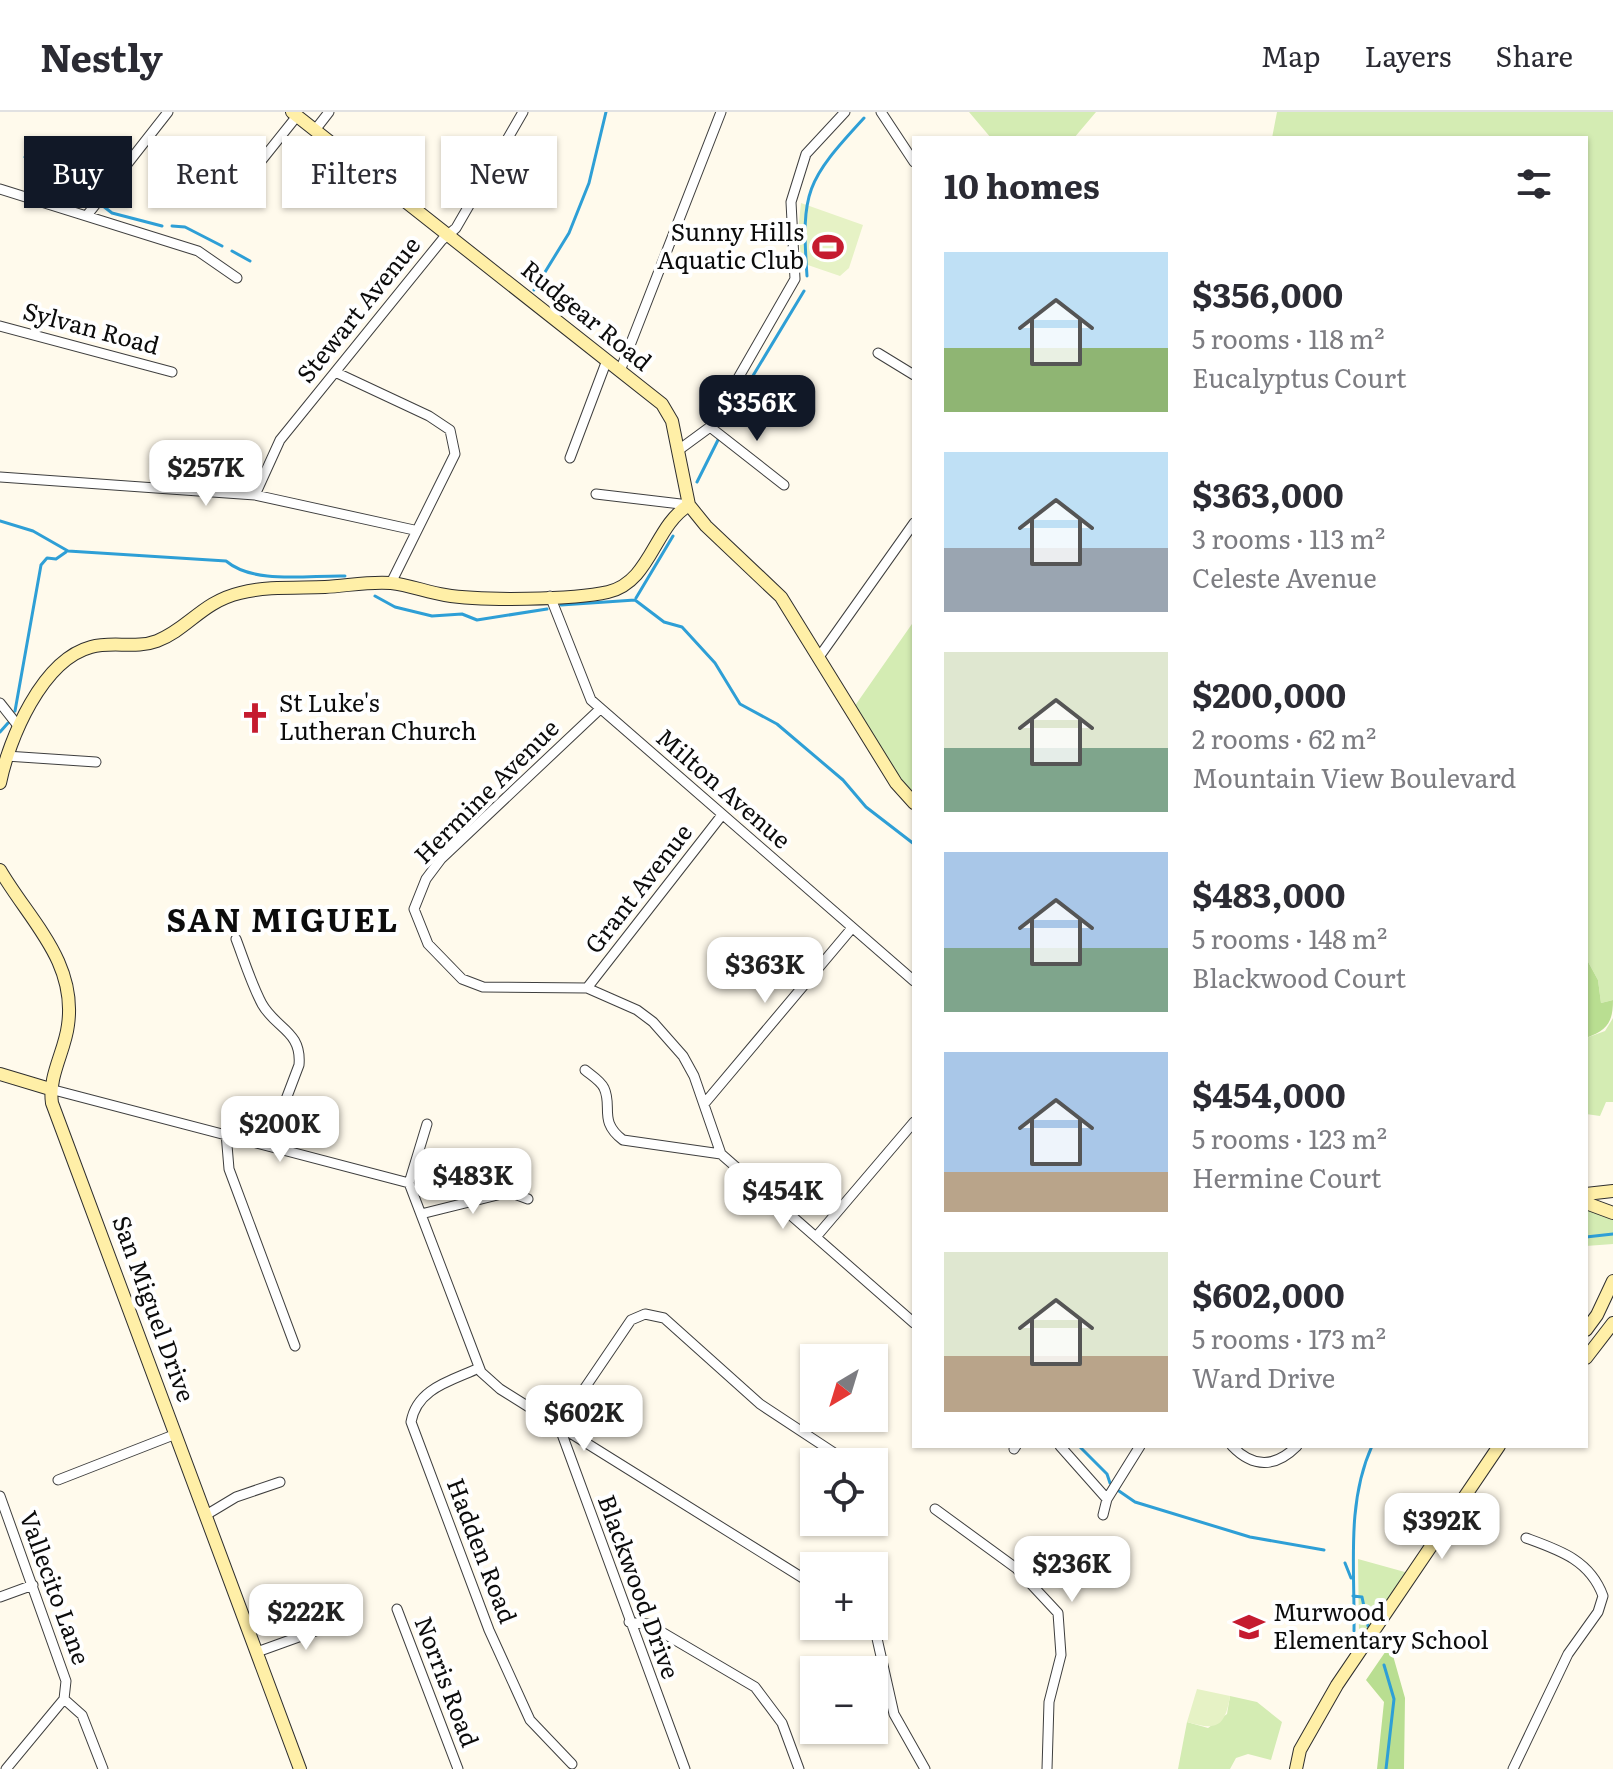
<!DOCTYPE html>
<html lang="en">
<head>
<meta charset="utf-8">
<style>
	:root { --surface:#fff; --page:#f7f7f7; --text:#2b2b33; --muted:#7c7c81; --line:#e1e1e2; --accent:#111827 }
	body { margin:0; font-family:Literata,serif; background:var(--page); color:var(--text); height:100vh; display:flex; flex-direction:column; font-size:30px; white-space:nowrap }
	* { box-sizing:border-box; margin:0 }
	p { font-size:26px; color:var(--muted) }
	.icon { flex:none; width:44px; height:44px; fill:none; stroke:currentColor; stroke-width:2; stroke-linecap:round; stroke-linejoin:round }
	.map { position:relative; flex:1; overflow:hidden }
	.details { position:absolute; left:912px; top:24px; width:676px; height:1312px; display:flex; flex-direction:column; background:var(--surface); border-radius:0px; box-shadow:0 2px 6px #0004 }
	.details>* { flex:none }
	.hud { position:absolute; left:24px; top:24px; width:760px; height:72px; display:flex; gap:16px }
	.needle { width:52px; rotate:218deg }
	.buttons { position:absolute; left:800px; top:1232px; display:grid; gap:16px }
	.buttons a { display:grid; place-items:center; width:88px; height:88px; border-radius:0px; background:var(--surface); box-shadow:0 2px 6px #0004; font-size:40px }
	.price { position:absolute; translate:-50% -68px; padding:0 18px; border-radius:16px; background:#fff; color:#222; font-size:26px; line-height:52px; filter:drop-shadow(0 2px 4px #0008) }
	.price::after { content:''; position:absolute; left:50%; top:48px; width:24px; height:18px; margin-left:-12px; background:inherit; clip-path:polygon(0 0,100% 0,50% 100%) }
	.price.on { background:var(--accent); color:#fff }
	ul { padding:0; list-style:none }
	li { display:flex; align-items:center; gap:24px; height:200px; padding:0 32px }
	li span { display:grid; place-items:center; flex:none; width:224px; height:160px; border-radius:0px; color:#555 }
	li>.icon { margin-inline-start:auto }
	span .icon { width:96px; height:96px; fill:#fffc; stroke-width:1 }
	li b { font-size:34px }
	h2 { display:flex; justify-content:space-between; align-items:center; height:96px; padding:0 32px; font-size:34px }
	.tag { padding:0 28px; border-radius:0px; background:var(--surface); box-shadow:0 2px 6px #0004; font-size:28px; line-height:72px }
	.tag.on { background:var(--accent); color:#fff }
	header { display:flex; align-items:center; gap:48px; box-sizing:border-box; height:112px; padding:0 40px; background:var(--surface); border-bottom:2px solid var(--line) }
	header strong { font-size:38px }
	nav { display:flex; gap:44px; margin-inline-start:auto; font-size:28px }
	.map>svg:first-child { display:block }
</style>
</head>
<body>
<header>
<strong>Nestly</strong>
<nav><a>Map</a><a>Layers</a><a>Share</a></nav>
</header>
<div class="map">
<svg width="1613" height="1657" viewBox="0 0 1613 1657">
	<rect width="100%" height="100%" fill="#fffaec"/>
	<path fill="#d4ecb3" d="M969,0H1096L1074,26H991Z
		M1277,0H1613V888L1601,891L1598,868L1586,846V26H1272Z
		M914,509V691L852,598Z
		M1613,906V990H1606L1600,1004L1586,1002V926L1605,919Z
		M1586,1091L1613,1101V1132L1586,1134Z
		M1358,1447L1412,1462L1366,1530L1359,1519Z
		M1230,1584L1257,1590L1282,1610L1271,1648L1248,1642L1236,1646L1230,1657H1178L1187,1610L1208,1616L1227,1602Z"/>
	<path fill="#b9de91" d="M1586,846L1598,868L1601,891L1613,888C1613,911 1607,918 1586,926Z
		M1390,1533L1405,1586L1404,1657H1377L1384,1590L1366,1568Z"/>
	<path fill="#e6f2c5" d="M801,91L863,113L849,156L840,164L802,151L798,119Z
		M1197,1577L1230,1584C1225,1615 1217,1619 1187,1610Z"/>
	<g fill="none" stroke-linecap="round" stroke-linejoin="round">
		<path stroke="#2e9fd6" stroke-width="3" d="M25,45L37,48L36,73L64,83L91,84
			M103,94L112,101L162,114
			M172,114L185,115L222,134
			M232,139L250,149
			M807,164C801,79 806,69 864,6
			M534,178L569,121L589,71L606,0
			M745,277L804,179
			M697,370L718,328
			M0,409L33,419L68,439L226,449C255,473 308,463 345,464
			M375,484L395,495L432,504L462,502L477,508L547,497
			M636,486L673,424
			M561,493L635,488L664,510L682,515L715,551L740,592L777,612L843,668L866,695L914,732
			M15,599L41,453L47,446L56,447L66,440
			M0,620L8,611
			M1586,1125L1613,1122
			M1079,1334L1107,1362L1110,1371
			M1119,1379L1135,1390L1250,1425L1324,1438
			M1345,1451L1351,1466
			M1353,1484L1362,1485L1368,1514
			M1354,1519C1355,1457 1346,1391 1372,1334
			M1384,1553L1394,1587L1386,1657"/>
		<defs>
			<path id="street" d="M881,0L914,50
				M315,18L329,0
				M257,54L297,4
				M0,77L198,139L237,166
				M88,102L168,0
				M0,214L172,260
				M878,241L914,263
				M620,259L721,0
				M335,260L429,304L450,318L455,342L391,471
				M710,315L784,373
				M680,337L710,315L795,167L791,90L806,42L845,0
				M570,346L607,248
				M0,365L255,383L414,418
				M596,382L689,393
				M255,383L280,328L442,128L456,116L523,0
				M550,484L591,588L914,869
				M819,545L914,411
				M0,591L19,615
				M600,597L441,747L426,767L414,797L428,832L462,867L483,875L587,876L637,898L653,910L683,944L694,964L721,1042L914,1211
				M6,644L96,650
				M236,827C244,848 251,871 262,892C276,917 302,919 299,953L269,1032
				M587,876L722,703
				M585,958C591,963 601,969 604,976C613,995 598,1009 623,1028L721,1042
				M50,977L409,1071
				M704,992L852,816
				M226,1021L229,1057L295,1234
				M409,1071L481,1260L500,1277L559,1314L685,1657
				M409,1071L427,1012
				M421,1102L509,1080L528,1087
				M816,1125L914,1010
				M479,1256C451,1269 417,1276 411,1310L489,1518L530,1608L572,1652
				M1060,1334L1107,1387
				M1232,1334C1253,1356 1275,1356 1297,1334
				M1014,1337L1016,1334
				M58,1368L176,1322
				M0,1384L66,1569L64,1587L6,1657
				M935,1397L1016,1456L1058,1501L1061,1543L1049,1590L1047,1657
				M206,1403L236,1385L280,1370
				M1103,1403L1107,1387L1140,1334
				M814,1473L559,1314L631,1208L645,1202L664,1206L760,1292L848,1350
				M0,1485L33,1473
				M397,1497L458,1657
				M629,1510L648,1512L755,1575L782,1611L799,1657
				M868,1514L876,1522L894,1602L925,1657
				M257,1540L343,1509
				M64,1587L82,1603L103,1657
				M1513,1657L1568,1542L1598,1500L1603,1484C1590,1448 1559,1438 1526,1426"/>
			<path id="secondary" d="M292,0L662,292L672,309L689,393L706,414L781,485L896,671L914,691
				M0,671C9,627 42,548 91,535C112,529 136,537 157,529C188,517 202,490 240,481C267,474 297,476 325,475C346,474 370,469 391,471C409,473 427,480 445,483C481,489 573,488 608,480C651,470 654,414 689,393
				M0,758C29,808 77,849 68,913C65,939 48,964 52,991L300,1657
				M0,962L50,977
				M1586,1082L1613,1079
				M1586,1091L1613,1101
				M1586,1218L1597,1203L1613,1169
				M1586,1246L1613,1211
				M1296,1657L1300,1638L1337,1573L1499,1334"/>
		</defs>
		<use href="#street" stroke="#3f3f3f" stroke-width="11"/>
		<use href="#secondary" stroke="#2e2e2e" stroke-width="14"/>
		<use href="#street" stroke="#fff" stroke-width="9"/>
		<use href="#secondary" stroke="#ffefa7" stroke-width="12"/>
	</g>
	<defs>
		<symbol id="stadium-bare" viewBox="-9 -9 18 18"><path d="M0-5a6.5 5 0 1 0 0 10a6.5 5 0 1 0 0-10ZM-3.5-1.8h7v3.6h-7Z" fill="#c51b2f" stroke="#fff" stroke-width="2.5" paint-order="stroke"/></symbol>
		<symbol id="church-bare" viewBox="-9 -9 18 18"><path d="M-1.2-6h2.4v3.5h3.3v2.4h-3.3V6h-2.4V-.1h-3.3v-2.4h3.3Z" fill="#c51b2f" stroke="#fff" stroke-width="2.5" paint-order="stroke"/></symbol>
		<symbol id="school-bare" viewBox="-9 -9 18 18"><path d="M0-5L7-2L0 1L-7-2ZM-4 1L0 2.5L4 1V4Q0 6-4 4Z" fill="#c51b2f" stroke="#fff" stroke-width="2.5" paint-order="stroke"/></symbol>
	</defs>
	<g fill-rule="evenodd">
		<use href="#stadium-bare" x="806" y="113" width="44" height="44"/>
		<use href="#church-bare" x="233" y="584" width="44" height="44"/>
		<use href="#school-bare" x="1227" y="1493" width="44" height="44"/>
	</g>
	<g text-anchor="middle" stroke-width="8" stroke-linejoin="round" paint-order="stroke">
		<g font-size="24" fill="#0c0c0c" stroke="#fff" text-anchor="start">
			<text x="804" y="129" text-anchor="end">Sunny Hills<tspan x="804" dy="28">Aquatic Club</tspan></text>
			<text x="279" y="600">St Luke's<tspan x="279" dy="28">Lutheran Church</tspan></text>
			<text x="1273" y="1509">Murwood<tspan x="1273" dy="28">Elementary School</tspan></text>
		</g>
		<g font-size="24" fill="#0c0c0c" stroke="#fff">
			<text transform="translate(359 198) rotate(-51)" y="8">Stewart Avenue</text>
			<text transform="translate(586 204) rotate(39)" y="8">Rudgear Road</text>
			<text transform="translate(91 217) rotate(15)" y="8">Sylvan Road</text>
			<text transform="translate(723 677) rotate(41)" y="8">Milton Avenue</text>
			<text transform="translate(487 680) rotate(-45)" y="8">Hermine Avenue</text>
			<text transform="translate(639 777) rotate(-52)" y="8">Grant Avenue</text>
			<text transform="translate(153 1197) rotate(70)" y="8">San Miguel Drive</text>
			<text transform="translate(481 1439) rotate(69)" y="8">Hadden Road</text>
			<text transform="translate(638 1475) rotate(70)" y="8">Blackwood Drive</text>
			<text transform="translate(54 1476) rotate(70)" y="8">Vallecito Lane</text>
			<text transform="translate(446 1570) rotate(69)" y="8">Norris Road</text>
		</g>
		<g font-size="32" font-weight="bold" letter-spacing="2" fill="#0c0c0c" stroke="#fff">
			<text x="283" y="820">SAN MIGUEL</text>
		</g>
	</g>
</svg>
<div class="buttons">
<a><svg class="needle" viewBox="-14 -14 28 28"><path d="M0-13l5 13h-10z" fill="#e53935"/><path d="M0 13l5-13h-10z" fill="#7c7c81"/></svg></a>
<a><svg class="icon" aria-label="locate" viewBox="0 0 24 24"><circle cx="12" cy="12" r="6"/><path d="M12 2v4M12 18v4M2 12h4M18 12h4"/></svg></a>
<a>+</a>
<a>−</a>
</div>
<b class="price on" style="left:757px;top:331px">$356K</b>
<b class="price" style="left:206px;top:396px">$257K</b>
<b class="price" style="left:765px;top:893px">$363K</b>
<b class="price" style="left:280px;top:1052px">$200K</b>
<b class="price" style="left:473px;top:1104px">$483K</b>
<b class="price" style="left:783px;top:1119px">$454K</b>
<b class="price" style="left:584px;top:1341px">$602K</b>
<b class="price" style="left:1442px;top:1449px">$392K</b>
<b class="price" style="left:1072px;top:1492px">$236K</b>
<b class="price" style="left:306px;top:1540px">$222K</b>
<div class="hud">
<a class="tag on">Buy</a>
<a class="tag">Rent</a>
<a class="tag">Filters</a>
<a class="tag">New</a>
</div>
<section class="details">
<h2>10 homes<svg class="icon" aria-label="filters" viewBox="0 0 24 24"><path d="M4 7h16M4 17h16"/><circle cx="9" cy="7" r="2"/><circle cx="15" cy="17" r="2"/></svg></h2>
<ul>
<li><span style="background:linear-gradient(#bfe0f5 60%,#8fb573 0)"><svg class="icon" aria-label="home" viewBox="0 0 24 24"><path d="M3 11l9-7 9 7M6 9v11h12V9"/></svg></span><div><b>$356,000</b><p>5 rooms · 118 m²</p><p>Eucalyptus Court</p></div></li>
<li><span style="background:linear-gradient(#bfe0f5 60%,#9aa5b1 0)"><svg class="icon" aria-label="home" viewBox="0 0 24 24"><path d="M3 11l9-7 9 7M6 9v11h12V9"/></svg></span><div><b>$363,000</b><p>3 rooms · 113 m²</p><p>Celeste Avenue</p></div></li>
<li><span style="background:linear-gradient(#dfe7d0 60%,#7fa58c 0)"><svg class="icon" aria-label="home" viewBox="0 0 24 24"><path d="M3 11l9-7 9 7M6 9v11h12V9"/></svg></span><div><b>$200,000</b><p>2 rooms · 62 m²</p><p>Mountain View Boulevard</p></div></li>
<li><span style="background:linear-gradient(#a9c7e8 60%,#7fa58c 0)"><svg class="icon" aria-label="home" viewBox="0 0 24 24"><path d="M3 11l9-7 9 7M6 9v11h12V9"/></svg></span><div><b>$483,000</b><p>5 rooms · 148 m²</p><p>Blackwood Court</p></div></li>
<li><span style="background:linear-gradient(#a9c7e8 75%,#b9a48a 0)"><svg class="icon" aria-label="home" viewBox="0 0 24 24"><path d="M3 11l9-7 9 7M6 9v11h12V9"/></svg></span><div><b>$454,000</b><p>5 rooms · 123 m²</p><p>Hermine Court</p></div></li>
<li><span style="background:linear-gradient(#dfe7d0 65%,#b9a48a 0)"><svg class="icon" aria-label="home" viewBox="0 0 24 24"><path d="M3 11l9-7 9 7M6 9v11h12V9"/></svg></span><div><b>$602,000</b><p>5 rooms · 173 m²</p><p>Ward Drive</p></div></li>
</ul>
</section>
</div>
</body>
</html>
